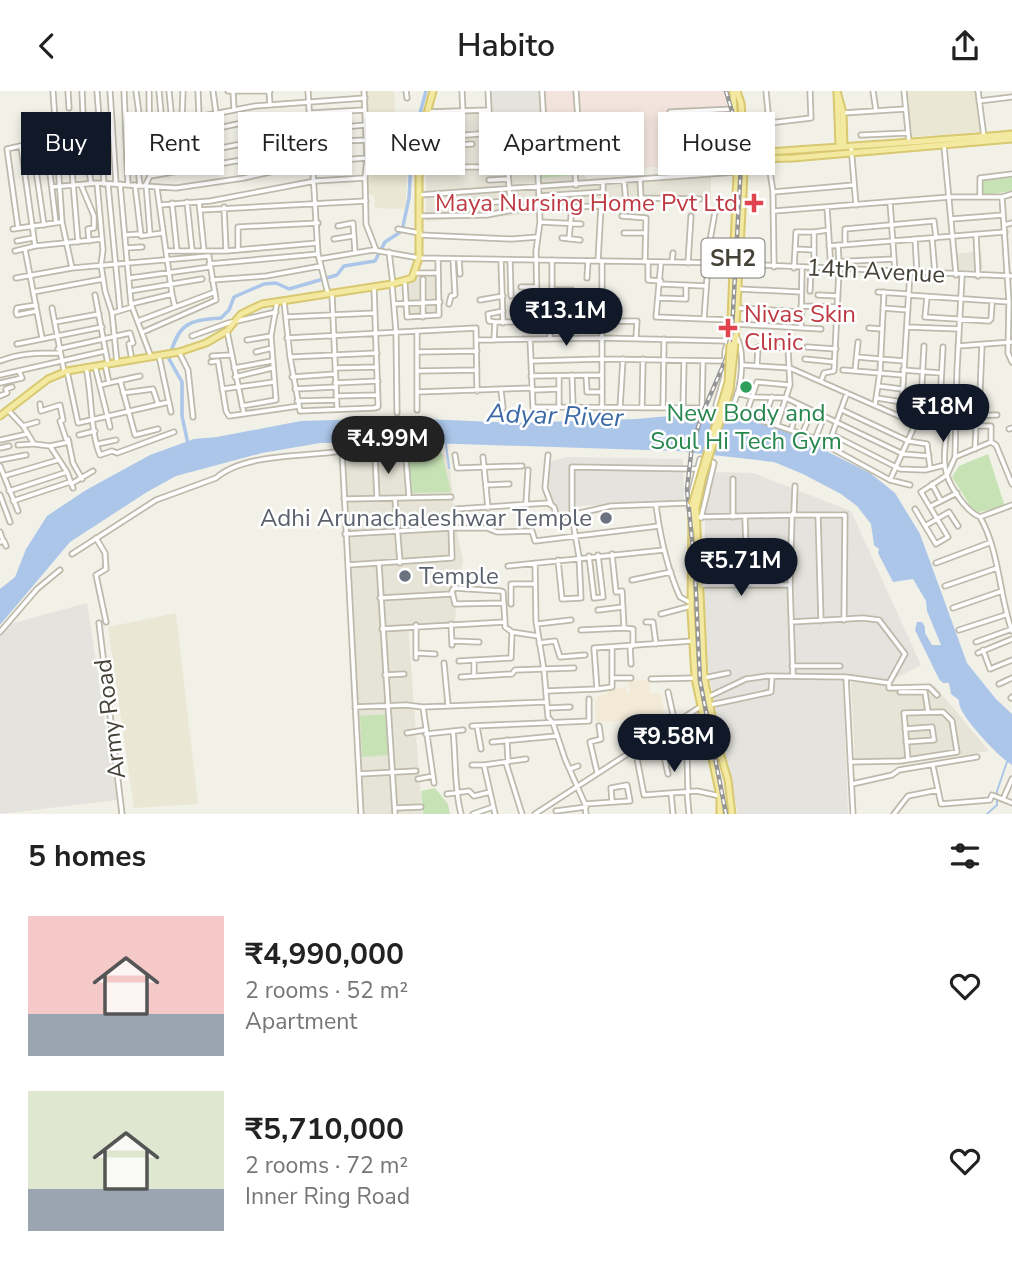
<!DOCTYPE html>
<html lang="en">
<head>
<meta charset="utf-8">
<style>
	:root { --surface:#fff; --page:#f2f2f2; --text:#222; --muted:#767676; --accent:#111827 }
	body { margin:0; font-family:"Nunito Sans",sans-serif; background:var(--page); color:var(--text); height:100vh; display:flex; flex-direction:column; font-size:26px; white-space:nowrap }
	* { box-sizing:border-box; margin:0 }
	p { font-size:23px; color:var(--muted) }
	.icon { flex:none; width:38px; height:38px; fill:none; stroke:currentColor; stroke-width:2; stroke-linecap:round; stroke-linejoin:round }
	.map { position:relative; height:723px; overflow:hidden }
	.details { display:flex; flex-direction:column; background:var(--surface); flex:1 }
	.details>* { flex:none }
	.top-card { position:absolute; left:21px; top:21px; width:971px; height:63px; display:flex; gap:14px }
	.price { position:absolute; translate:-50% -60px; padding:0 16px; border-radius:24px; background:var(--accent); color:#fff; font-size:23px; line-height:46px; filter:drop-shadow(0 2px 4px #0008) }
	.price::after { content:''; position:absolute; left:50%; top:42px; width:21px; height:16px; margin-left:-10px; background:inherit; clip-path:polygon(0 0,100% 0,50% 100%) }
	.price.active { background:#222; color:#fff }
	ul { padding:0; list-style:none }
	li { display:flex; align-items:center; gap:21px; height:175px; padding:0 28px }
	li span { display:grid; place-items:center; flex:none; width:196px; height:140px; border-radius:0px; color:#555 }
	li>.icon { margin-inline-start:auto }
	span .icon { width:84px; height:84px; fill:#fffc; stroke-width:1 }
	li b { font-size:30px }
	h2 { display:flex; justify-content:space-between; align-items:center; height:84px; padding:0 28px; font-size:30px }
	.chip { padding:0 24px; border-radius:0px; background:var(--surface); box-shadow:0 4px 10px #0003; font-size:24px; line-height:63px }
	.chip.active { background:var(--accent); color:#fff }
	header { display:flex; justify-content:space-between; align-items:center; height:91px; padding:0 28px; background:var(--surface); font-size:32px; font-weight:600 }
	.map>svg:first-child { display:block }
</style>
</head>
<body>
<header><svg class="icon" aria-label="back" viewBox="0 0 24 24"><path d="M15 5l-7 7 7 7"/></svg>Habito<svg class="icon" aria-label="share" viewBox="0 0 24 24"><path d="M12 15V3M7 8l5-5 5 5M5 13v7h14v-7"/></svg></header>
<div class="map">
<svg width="1012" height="723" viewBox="0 0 1012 723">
	<rect width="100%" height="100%" fill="#f2f1e8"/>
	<path fill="#e6e3d7" d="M490,19L492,40L582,33L586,92L637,87L640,116L426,130V52L429,22Z
		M711,83V108L641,107L640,88Z
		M981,160L983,178L957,180L956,163Z
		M422,183H440L441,224L407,228V195L413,187Z
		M348,359L449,364L455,431L463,470L457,497L455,532L408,534L422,723H364L346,388Z
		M851,591L935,595L989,660L932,669L855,674Z"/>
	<path fill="#f2ead6" d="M732,61L733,78L694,79L693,63Z
		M649,589L650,602H661L666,633L642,648L638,629L596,631L595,612L598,605L607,603V599L626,596V602L629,603V590Z"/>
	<path fill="#e5e3dd" d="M489,0H540L543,35L492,40Z
		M567,366L683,368L684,410L579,415L570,422L559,423L549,404L548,374L553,370Z
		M714,381L753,382L851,420L921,574L894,588L843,587L848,723H738L709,585L704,498L705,421Z
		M87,512L117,709L0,723V546L6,534Z"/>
	<path fill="#eae7d4" d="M367,0H394L396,31L411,33L405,118L375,117L374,104L368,103L370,64Z
		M907,0H975L981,41L911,46Z
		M176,522L198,713L134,717L108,536Z"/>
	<path fill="#f2e3dd" d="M540,0H725L727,17L667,20V75L585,81L582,33L543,35Z"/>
	<path fill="#c7e3b5" d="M573,60L575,84L539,87L538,63Z
		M1012,84V100L986,104L982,101V87Z
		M408,361L442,362L451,401L412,402Z
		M988,363L1005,416L979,421L973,419L952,386L959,375Z
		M387,623L390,664L362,666L360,625Z
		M435,697L448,713L450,723H423L421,700Z"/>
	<path fill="#abc6e9" d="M692,323L740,326L798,343L826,360L870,382L895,402L920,443L967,572L996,608L1012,623V674C999,666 956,622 959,609L951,603L949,592H943L939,588L915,539L917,531H922L925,536V542L932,554H941L927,520L926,510L913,488L893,491L878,462L879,458L874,454L871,433L857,415L841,403L803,383L774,371L677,360L397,351L320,352L262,362L176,385L147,401L70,451L0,534V498L15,486L26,458L47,425L86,399L150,364L194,348L217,346L301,330L402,327L513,332L636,328Z"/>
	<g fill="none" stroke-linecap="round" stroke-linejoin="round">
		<path stroke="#abc6e9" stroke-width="2" d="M446,353L449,377
			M987,723L997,714V700L1007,671"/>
		<path stroke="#abc6e9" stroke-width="3.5" d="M188,353L182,325V291L169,268C178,234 186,229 221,227L229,219L234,206L264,193L276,192L289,198L337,184L344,175L375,170L385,151L402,140L409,107L412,52L426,0"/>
		<defs>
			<path id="minor" d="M53,0L62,131L72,177
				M68,0L69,17
				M82,0L84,46L91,92
				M97,0L104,93
				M110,0L116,93
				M124,0L128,94
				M136,0L141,38L136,63L140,94
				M149,0L150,85L146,93L150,143
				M159,0L162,33
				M169,0L172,31
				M198,0L199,26
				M213,0L216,22
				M228,0H270
				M233,0L234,18
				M269,0L270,14
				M308,0L318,163L328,203
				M364,0L367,67L365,87L366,133L376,159
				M406,0L407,7
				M462,0L463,21
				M542,0L544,33L578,29L576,0
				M766,0L769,32L811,27L810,0
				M873,0L876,20
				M904,0L909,51
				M978,0L984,46
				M979,10L1012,6
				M427,21L489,19L488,0
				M454,21V45L491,42L489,19
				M670,21L734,18
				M311,22L364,19
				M843,22L905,18
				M182,29L183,0
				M151,35L255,15L365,7
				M861,44L907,42
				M703,47H716L736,51
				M46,49L56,132
				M32,52L44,134
				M149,52L256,29L309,26
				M21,55L35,155
				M851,55L856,114
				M944,55L956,184
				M419,57L472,53
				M506,57V53L491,55L492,76L507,74
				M538,61L573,58L576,94
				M768,67L773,101L774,176
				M150,71L312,39L365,34
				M419,76H492
				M150,85L253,67L320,51L366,49
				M489,89L508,88
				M640,89L641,107L700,108
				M624,90L626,110
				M97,92L103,159L101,174L105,200L112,222L117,272
				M120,93L131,213L151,266
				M81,94L94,125V137L88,138L89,150
				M108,94L120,219
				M135,94L141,145L163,142
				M52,96L97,92L176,97L244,87L314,71L367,67
				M157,97L172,203L175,216
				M773,101L854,94
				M419,104L737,81
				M539,105L603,101V92
				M980,106V87L1012,83
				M1002,106L1009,211L1008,262L1012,271
				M187,111L192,159
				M199,111L204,160
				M890,111L895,181
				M172,112L177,160
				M160,114L210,110L315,90L365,87
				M449,115L507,110L510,107L506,57H517L520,68L537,67
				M224,116L226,159
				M827,116L831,179
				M540,117L628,114
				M200,119L366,110
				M774,120L950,106H1002L1012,103
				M419,125L487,124L539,114
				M622,125L646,127L645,171
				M952,128L1003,124
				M540,131L581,133
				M1004,134L1012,132
				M338,135L353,132L355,161
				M18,137L7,58L69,44L78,151
				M13,138L62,131
				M398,138L420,142
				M814,141L828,139
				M624,142H645
				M976,143L978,185
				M125,144L140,143
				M420,144L512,148L538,146
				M562,147L580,149
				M932,147L935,183
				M334,148L353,145
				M569,148L572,115
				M915,148L917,182
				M17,150L33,147
				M845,153V138L934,130L936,147
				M838,154L839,171
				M829,155L1005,141
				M126,157L142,156
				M25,158L42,247
				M795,158L814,159
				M238,159V136L318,132
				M15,160L35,155L102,148
				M167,160H226L317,152
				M389,161L393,193
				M319,168L373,159L419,167L733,172
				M459,168L460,183
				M501,169L503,232
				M510,169L511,205
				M552,169V217L571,216
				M598,170L601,116
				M602,170V317
				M648,171V189L661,190
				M661,171L656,226L730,229
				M672,171L673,162
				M831,171L894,168
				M688,172L691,125
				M706,172L715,121
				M209,173L318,163
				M740,173L1012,185
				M794,177L796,141H814V177
				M415,182H438
				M16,187L72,177L209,165
				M130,187L210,176
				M587,187L588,170
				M423,188V226
				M212,189L266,185L321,175
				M392,193L396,241L397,322
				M405,193L407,226L439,224L438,168
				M661,193L706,195
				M521,196H536
				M739,198L801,201
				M552,199H572
				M130,200L202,188
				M810,200L811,177
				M33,201L103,188
				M878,201L908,203
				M332,203L337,317
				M95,204L108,273
				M818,204L838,205
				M908,204L1009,211
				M927,206L925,226L989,230L991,228L992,212
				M659,207L686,208V194
				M480,209L503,205
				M284,210L290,266L300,320L374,317L378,316V312L374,196
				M602,211L617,210
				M131,213L172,203
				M394,213L440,211
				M449,213L451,205L455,204L453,168
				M36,214L17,217L16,221L17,224L37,220
				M522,214H537L536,160L540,131L536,37L581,32
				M579,215H602
				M801,215L837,216
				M52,217L64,280H67L78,332L169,311
				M738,217L802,221
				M883,217L908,219
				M112,222L132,216
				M286,226L375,222
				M704,228L708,172
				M138,230L215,201
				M579,230L581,205L602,202
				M55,231L99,223
				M495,231L637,230L636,246
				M495,231L489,230L488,223L503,220
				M550,232V247
				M736,233L821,238
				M907,236L959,238
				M801,237L802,177
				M869,237L882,238
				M227,240L244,323
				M417,240V319
				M143,241L216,209L209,166
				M192,245L228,232L276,221
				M729,246L725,260L724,286L716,314L811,346L890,389L910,394
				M287,247L476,237L477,300
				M530,248L533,316L702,317L703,270
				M247,249L271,245
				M477,249L603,247L727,250
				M494,249L495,231
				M17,253L102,236
				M958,255L1012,251
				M807,256L836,258
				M58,258L130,242L133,252L129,253L131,264
				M179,261L188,279L193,326
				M256,261L272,257
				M417,261L477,260
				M159,265L171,321
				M212,265L230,264
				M290,266L377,262
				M857,266L904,270
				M805,268L834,271
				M0,270C20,262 38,262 59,262
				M531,270L602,268L725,270
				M211,271L218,270L226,320L229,325L299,315
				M105,273L109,292
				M742,274L790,277L901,326L907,332L947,336C946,349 943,364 945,376C947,392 965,420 980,426
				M757,274L758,256L788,257L790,294L777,334
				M95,275L110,336
				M86,276C92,303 90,340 100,364L112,360L117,362L174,341
				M234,277L272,270
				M335,277L377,276
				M843,279L903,284
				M903,279L941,282
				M417,280L477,279
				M855,280L858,251
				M0,284L105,260
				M572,284L573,315
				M586,284L587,301H602
				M531,285L602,284
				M559,285V315
				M235,286L272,277
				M292,286L335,283
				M120,289L135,344L158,338
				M821,290L824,282L834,280L839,179
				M0,292L22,287L19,280
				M335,292L378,290
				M100,294L140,285
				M878,295L902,298
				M222,298L274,291
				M295,298L335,296
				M501,299L503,317
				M532,299L559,298
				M417,301L531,297
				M123,302L153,298L158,313
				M737,302L752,306L786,307L903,363L929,365
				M0,305L7,302L6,298L12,296
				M336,305L378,304
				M877,307L902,311
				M902,308L947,312
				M297,310L336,309
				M921,310L924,255
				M940,311L943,256
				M40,313L41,320L60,314L63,329L60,330L66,348H68L73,372L82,388
				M875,314L880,281L884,201
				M242,315L276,309L271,245L277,211
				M620,317L623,268
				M642,317L643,268
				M663,317L664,248
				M683,317L684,270
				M8,319L23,335L34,353L50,355L67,381L73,397
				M729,319C742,304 746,262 736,245
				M842,319L908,350L927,353L930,377
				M746,324L757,291L790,294
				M956,325L997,324
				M979,325L982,254
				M901,326L910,182
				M763,330L772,306
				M23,335L37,331
				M955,336L976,335
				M1009,338L1012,337
				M791,339L799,314
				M802,343L812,320
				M79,344L95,340
				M833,344L900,378L925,379L945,374
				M815,348L824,326
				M0,349L27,343
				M991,351L996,354L1012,393
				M98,353L116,349
				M18,354L33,353
				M50,355L69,351
				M828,355L847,302
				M0,357L9,355
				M975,358L976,335H991V351
				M375,364L377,407
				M455,364L457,377L522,375
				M548,364L545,397L551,413
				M483,366L488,417
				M955,366L991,351
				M406,367L409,406
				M0,369L26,364
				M0,375L18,420
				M4,385L58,369
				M890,389L915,334
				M71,393L93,380
				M932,393L941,410
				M486,394L509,393
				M795,395L794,421L792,424H818
				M9,400L67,381
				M0,404L10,431
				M344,408L451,406
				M395,408L400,472
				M13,410L70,391
				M526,412L528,379
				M656,414C660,445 667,477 680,506L691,512
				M931,415L957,402
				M456,418L548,412L554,416L556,423L562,426L611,415L689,412
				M915,418L936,453L948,446L921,401L947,384L955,366L957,279L962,185
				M690,419L689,412L700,368H708L714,372L701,427
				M745,425L747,494
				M696,426L792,424L790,494L793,584
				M733,426V388
				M980,426C1000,461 999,505 1012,540
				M980,426L1012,414
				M925,435L949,421L958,435
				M0,441L3,450
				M345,443L451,437H487L497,441L532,440L535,450L659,435
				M96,447L105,462L106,478L96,484L106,531
				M0,451L4,450L6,455
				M72,463L156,409L216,387C244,362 306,366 342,360L361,723
				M612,463L616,501L622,500L624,537L633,538V555
				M589,465L594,507L603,506L598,464
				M558,469L562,508L581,507L579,466L572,425V376L696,378
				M535,472L536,530L544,579L548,626L553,632L565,668L585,713L586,723
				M936,472L989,452
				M379,473L395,723
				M348,474L452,467L451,437
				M508,475L664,459
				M632,489L671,481
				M692,494H790
				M945,495L997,477
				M380,507L451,503
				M503,512L455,513L452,500L454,497L501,500L503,501L505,531
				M511,513V493H534
				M953,517L1002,500
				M598,519L623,516
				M661,523L691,515
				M821,530L818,424H845L844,529
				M646,531H653L656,553
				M99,532L122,723
				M451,533L452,554
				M537,533L571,529
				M416,534V567
				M382,538L505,531V536L512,541L538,545
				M581,539L624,537
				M959,539L1005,524
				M0,541L37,498L60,479
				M452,550L479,551
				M976,551L1012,538
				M539,552L555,550L560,566L585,564
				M630,555L631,573
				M983,559L990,578L1012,569
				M416,562L435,563
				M978,562L1012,548
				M459,570L511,567L512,542
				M474,570V585
				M444,572L448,614
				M792,575H840
				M385,584L404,583
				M461,586L512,583L515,579L574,577
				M846,586L853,723
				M612,587H631
				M704,587L728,582
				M651,588L695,587
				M889,592V597L929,596L937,604
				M999,593L1012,587
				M597,598L612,596V556
				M546,600L597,598L594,557L692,550
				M668,601L674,628L687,666L688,700
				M900,601H925L928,621
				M708,606L746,588L767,585L846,586L889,592L905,563L879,529L863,527L791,531
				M1011,607L1012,606
				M710,614L771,601L772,586
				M355,616L406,614L423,616L547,611
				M423,616L434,692
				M547,617L570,616
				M630,631L644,704L697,700L720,705
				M472,635L589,630V608
				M477,635L481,658
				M905,638L932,636L934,649L906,651
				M453,640C456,668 454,697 461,723
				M622,640L632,639
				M407,642L425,639
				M426,643L463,639
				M659,643L668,683
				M625,648L633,647
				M507,649L508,671
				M492,651L556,645
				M663,662L679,658
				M850,671L901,670L957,661L952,630L943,621L904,622L908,669
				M506,672L522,723
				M472,674H483
				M933,675L941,713L990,709L992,704L1012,712
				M570,678L578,675
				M597,681L590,651L601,648L599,635
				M359,683L416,680
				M418,688L433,685
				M852,693L892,684L899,679L977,666
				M687,701L689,723
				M671,702L673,723
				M447,703L469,700L474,705L490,701
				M1003,708L1012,688
				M612,711L611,697L627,694L630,710
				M585,713L629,710
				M395,717L421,716
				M556,720L586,716
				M473,723L493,716
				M495,723L484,674L526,668
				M535,723L700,616
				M894,723L908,705L938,699"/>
			<path id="major" d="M837,0L843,22L844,55
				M837,1L839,56
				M736,63C828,57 920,51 1012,43
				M745,68L793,67L1012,48
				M735,252L745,63L741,12L737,0
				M730,253L737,81L733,0
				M0,325L48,288L67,280L179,261L206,252L227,240L241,223L262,213L392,193L412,187L419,167V52L433,0
				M692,414L691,520L695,587L720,705V723
				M696,417L704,587L719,658L728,689L732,723"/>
		</defs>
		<use href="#minor" stroke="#bdbaac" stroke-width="7"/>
		<use href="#major" stroke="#d8c871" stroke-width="9"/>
		<use href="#minor" stroke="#fff" stroke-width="3.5"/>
		<use href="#major" stroke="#f4e9a0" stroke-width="5"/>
		<defs>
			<path id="rail" d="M726,723L700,590L695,480L687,398L692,355L703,321L726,268L732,239L741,73L738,41L726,0"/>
		</defs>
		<use href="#rail" stroke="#969696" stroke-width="4.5"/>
		<use href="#rail" stroke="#fff" stroke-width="2" stroke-dasharray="5" stroke-linecap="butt"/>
		<defs>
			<path id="major-bridge" d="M692,414L728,291L730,253
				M696,417L703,385L730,299L735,252"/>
		</defs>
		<use href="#major-bridge" stroke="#d8c871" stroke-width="9" stroke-linecap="butt"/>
		<use href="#major-bridge" stroke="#f4e9a0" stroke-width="5"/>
	</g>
	<g fill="#e0444e" stroke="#fff" stroke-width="2.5">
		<path d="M750.5 101.5h7v7h7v7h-7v7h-7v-7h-7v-7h7z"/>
		<path d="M724.5 226.5h7v7h7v7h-7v7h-7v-7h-7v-7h7z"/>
	</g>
	<circle fill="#2e9e5b" stroke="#fff" stroke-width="2.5" cx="746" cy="296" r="7"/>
	<g fill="#6b7280" stroke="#fff" stroke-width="2.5">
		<circle cx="606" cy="427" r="7"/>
		<circle cx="405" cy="485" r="7"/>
	</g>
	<g text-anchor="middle" stroke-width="5" stroke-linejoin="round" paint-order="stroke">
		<rect fill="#fff" stroke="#7d7b74" stroke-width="2" x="701.5" y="147.5" width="63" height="39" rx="5"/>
		<g font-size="23" font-weight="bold" fill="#454238">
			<text x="733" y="175">SH2</text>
		</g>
		<g font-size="24" fill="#be3a42" stroke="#fff" text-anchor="end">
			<text x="738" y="120">Maya Nursing Home Pvt Ltd</text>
			<text x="744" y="231" text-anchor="start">Nivas Skin<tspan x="744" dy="28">Clinic</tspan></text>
		</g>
		<g font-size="24" fill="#454238" stroke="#fff">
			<text transform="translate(876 180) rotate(3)" y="8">14th Avenue</text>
			<text transform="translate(110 628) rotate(-97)" y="8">Army Road</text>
		</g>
		<g font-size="24" fill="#27864d" stroke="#fff">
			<text x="746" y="330">New Body and<tspan x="746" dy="28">Soul Hi Tech Gym</tspan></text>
		</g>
		<g font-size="24" fill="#5b616d" stroke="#fff" text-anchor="end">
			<text x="592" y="435">Adhi Arunachaleshwar Temple</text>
			<text x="419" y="493" text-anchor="start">Temple</text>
		</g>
		<g font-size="26" font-style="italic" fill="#3b69a6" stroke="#fff">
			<text transform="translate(555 324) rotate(2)" y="9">Adyar River</text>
		</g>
	</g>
</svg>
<b class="price" style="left:566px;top:257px">₹13.1M</b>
<b class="price" style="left:943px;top:353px">₹18M</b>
<b class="price active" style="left:388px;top:385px">₹4.99M</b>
<b class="price" style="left:741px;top:507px">₹5.71M</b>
<b class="price" style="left:674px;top:683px">₹9.58M</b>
<div class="top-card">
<a class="chip active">Buy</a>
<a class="chip">Rent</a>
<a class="chip">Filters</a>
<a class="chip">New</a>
<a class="chip">Apartment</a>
<a class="chip">House</a>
</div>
</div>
<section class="details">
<h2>5 homes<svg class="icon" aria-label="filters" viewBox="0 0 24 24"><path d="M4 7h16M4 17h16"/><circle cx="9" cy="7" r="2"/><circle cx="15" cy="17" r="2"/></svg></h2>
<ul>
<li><span style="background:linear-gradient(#f6c9c9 70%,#9aa5b1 0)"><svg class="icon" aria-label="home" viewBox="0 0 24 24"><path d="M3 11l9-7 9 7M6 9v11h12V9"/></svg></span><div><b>₹4,990,000</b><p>2 rooms · 52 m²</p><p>Apartment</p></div><svg class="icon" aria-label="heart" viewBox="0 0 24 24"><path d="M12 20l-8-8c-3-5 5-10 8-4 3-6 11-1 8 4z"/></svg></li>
<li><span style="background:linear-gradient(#dfe7d0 70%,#9aa5b1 0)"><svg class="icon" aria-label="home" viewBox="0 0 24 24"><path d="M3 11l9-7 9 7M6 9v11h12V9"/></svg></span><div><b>₹5,710,000</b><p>2 rooms · 72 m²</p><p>Inner Ring Road</p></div><svg class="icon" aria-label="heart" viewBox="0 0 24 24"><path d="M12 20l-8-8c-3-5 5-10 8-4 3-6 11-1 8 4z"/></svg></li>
</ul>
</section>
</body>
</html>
